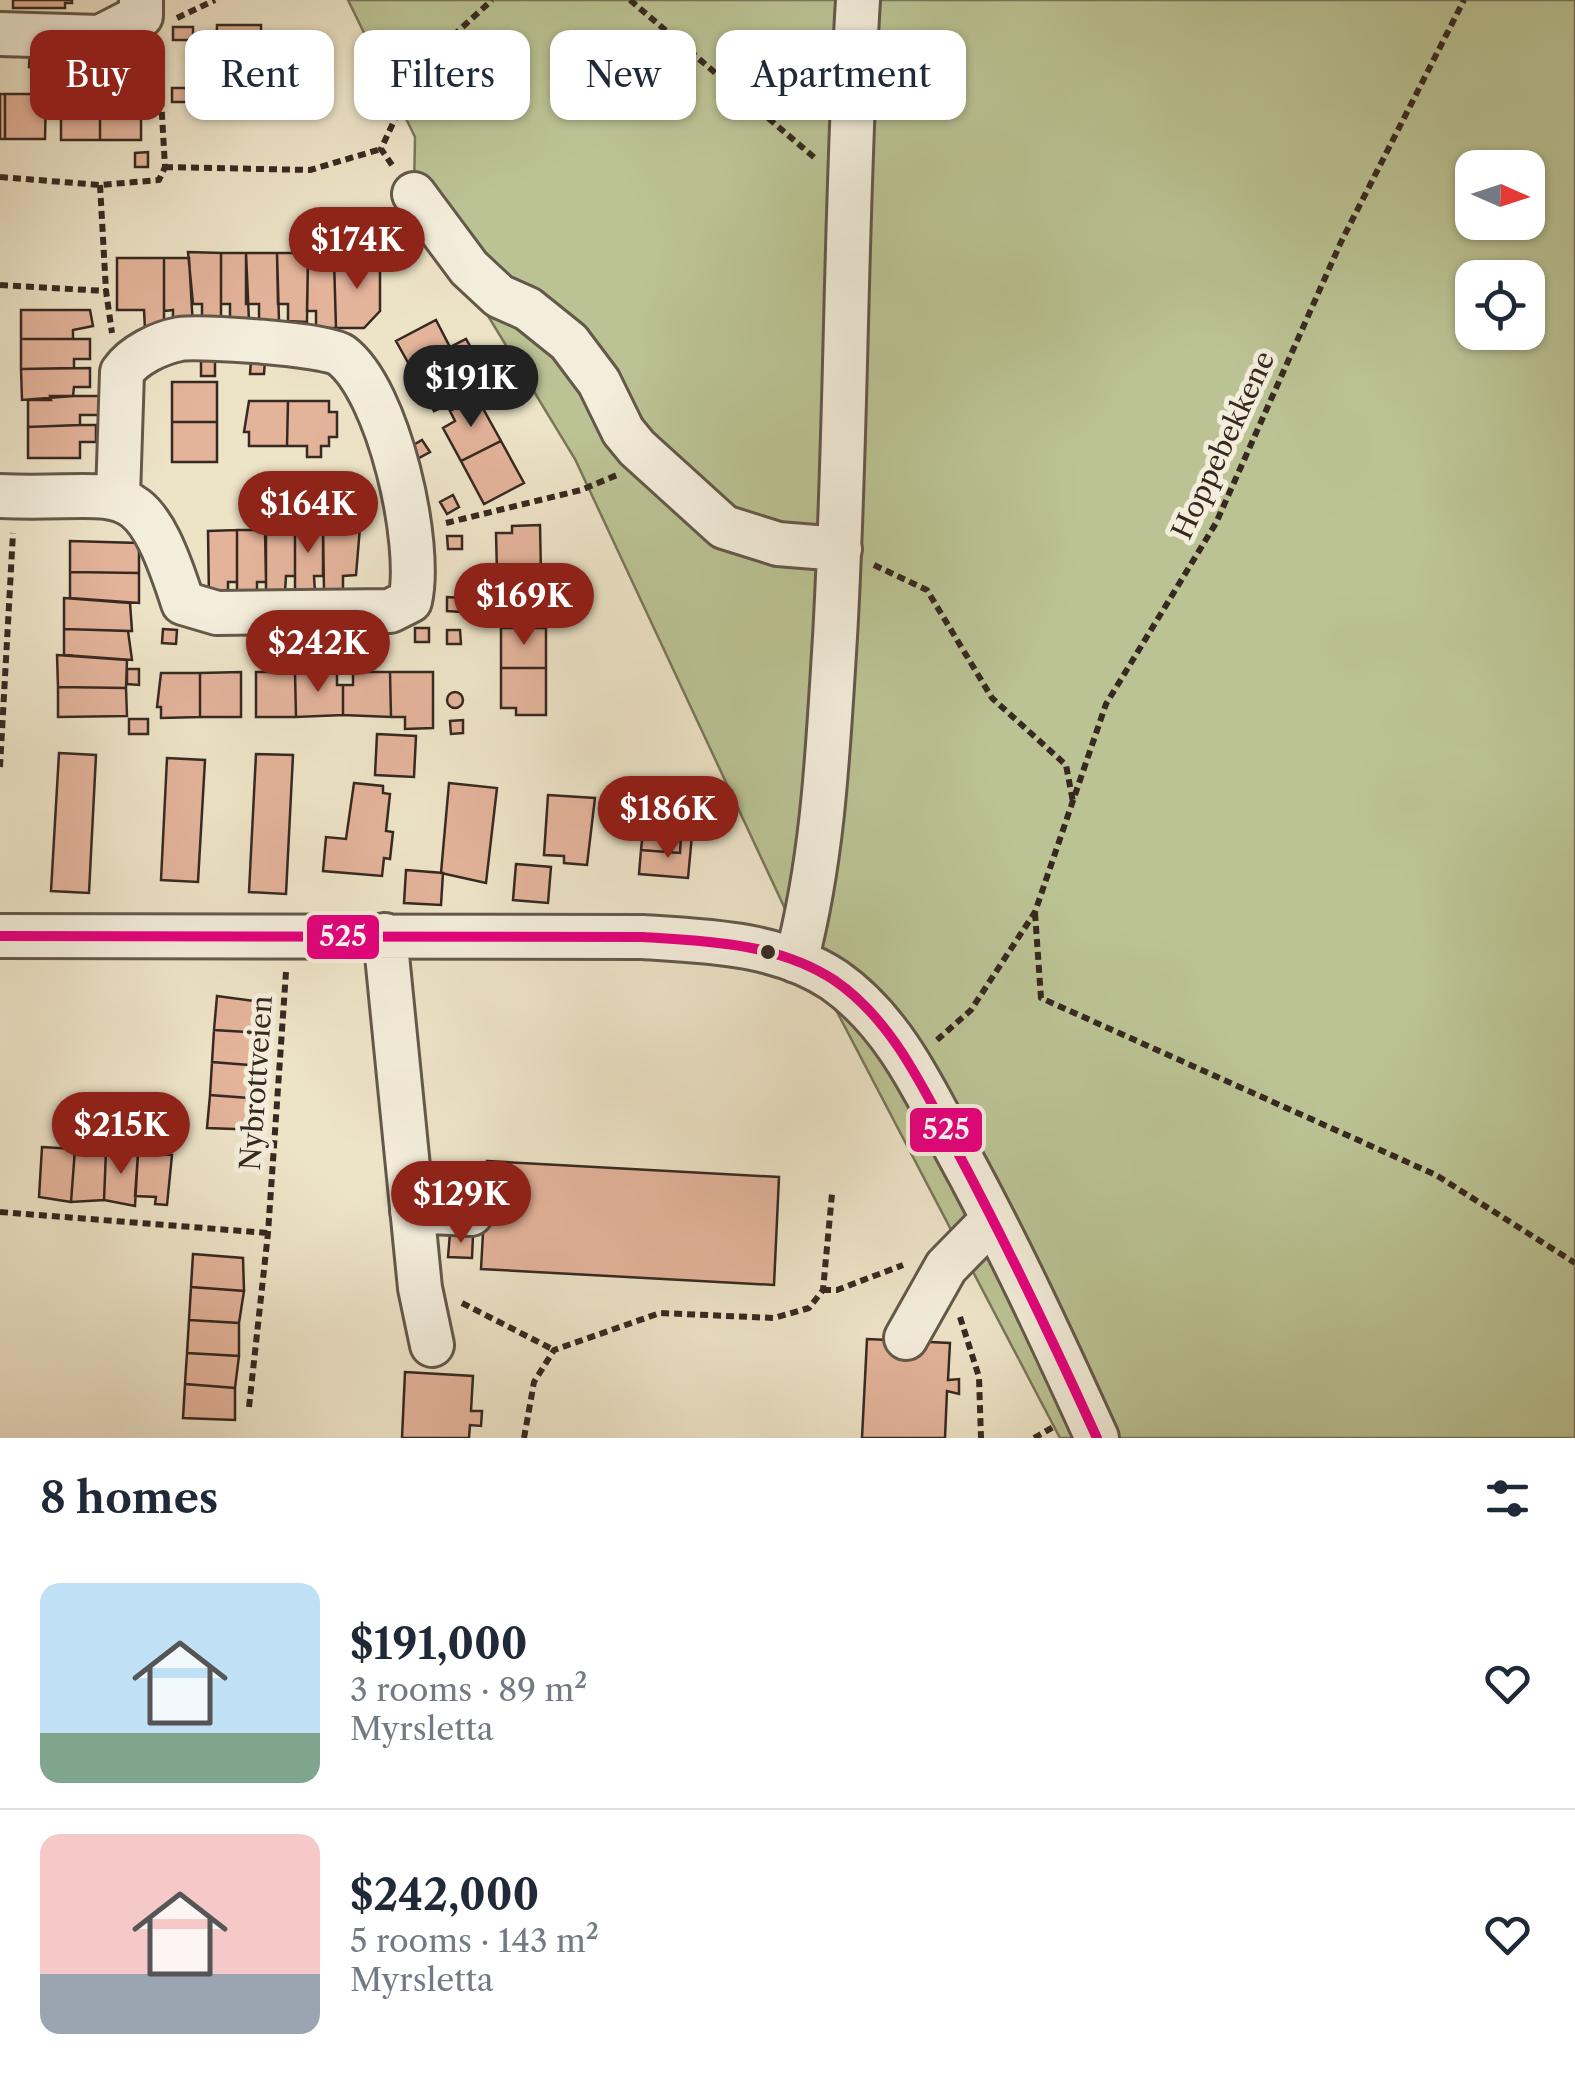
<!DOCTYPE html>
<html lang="en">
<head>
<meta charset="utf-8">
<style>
	:root { --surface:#fff; --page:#f6f6f7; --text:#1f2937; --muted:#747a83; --line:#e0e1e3; --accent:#8f2418 }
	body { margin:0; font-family:"Libre Caslon Text",serif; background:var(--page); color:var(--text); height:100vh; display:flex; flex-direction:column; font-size:38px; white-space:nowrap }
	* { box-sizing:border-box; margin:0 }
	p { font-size:32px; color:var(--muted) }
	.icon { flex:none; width:55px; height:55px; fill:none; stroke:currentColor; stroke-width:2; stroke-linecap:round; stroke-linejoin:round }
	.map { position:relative; height:1438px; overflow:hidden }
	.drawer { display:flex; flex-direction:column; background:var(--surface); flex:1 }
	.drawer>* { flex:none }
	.banner { position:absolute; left:30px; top:30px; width:1000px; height:90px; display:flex; gap:20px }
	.needle { width:65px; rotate:93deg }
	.tools { position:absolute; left:1455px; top:150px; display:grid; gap:20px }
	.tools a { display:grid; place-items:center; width:90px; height:90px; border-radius:20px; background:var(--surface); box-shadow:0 2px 8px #0004; font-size:50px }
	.price { position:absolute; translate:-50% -85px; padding:0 22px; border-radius:35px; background:var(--accent); color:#fff; font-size:32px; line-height:65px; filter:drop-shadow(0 2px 5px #0008) }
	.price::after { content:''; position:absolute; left:50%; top:60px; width:30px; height:22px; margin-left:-15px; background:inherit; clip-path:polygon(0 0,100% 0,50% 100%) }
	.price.current { background:#222; color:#fff }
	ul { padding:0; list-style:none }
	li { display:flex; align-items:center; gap:30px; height:250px; padding:0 40px }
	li+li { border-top:2px solid var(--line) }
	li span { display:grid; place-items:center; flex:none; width:280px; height:200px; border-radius:20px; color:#555 }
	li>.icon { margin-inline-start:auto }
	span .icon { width:120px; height:120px; fill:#fffc; stroke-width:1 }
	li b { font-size:42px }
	h2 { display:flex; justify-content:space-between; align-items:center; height:120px; padding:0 40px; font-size:42px }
	.chip { padding:0 35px; border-radius:20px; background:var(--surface); box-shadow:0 2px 8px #0004; font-size:35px; line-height:90px }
	.chip.current { background:var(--accent); color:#fff }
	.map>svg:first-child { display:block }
</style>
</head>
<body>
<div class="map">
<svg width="1575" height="1438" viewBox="0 0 1575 1438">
	<rect width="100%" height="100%" fill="#ede3c7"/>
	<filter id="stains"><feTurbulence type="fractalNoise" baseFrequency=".002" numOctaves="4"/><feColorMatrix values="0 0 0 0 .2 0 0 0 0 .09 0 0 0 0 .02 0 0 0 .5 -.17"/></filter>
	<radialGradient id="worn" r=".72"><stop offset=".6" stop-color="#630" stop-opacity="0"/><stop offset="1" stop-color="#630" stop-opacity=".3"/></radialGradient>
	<path fill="#bbc394" stroke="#79765a" stroke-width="2.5" fill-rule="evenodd" d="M348,0H1575V1438H1060L801,943L575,459L414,194L415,137ZM1472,168H1528V222H1472ZM1472,278H1528V332H1472Z"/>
	<path fill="#e3b39a" stroke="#372921" stroke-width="2.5" d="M13,0H72V3H65V8H13Z
		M217,25H261V64H216Z
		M173,27H193V40H173Z
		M30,53H44V68L29,67Z
		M126,53H140V67H126Z
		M216,64H261L260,114L233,113V105H216Z
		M172,88H187V102H172Z
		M0,94H5V139H0Z
		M5,94H46L45,139H5Z
		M61,95H100V140H61Z
		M100,95H141V140H100Z
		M148,152V167H135V153Z
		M188,252L221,253V321H202V304H193Z
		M221,253H246L249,321L230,322V304H221Z
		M246,253H277L279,321H259V304H246Z
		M277,253H308L307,322L288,321V304H278Z
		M117,258H164V327L145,330L144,310H117Z
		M164,258H189L193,327H173V310L164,311Z
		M308,259H334L336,328H316V311H307Z
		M334,259H380V311L364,328H336Z
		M21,310H90L93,326L73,330V339H21Z
		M436,320L450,347L466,339L470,346L415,375L396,341Z
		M21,339H90V359H74V368L21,369Z
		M455,355L476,396L450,411L447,405L434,411L415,375Z
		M251,360H265L264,374H250Z
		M201,361H215V376H201Z
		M90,368V387H74L73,396L22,400L21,369Z
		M172,382H217V422H172Z
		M50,396H106V415H80V425L28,427V400H51Z
		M476,396L501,441L461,461L443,428L455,421L450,411Z
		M249,401H288L287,446H249V432H244Z
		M288,401H329V412H337V437H329V446H321V457H307V446H287Z
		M172,422H217V462H172Z
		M80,425H96V442H80V458H28V427Z
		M422,440L430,452L417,459L410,447Z
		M501,441L524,483L484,504L461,461Z
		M453,495L459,507L447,514L440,502Z
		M266,524H295V576H286L285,592H266Z
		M295,524H323V576H314L315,592H295Z
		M323,524L360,527L356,575L343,576V592H324Z
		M540,525L541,573H497L496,533H512V526Z
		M237,530H265L266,582H257V599H237Z
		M237,530V582H228V599H209L208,531Z
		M447,536H462V549H448Z
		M70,541L139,543V573L70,572Z
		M70,572L139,573V603L70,598Z
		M497,573H541L542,612L497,613Z
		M447,597L461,598V612L447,611Z
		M64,598L130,603L132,631L64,629Z
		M415,628H429V642H415Z
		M501,628H546V668H501Z
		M64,629L128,631L132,660L64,655Z
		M163,629L177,630L176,644L162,643Z
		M447,630H460L461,644H447Z
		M57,655L127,660L126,688L58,687Z
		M501,668H546V715H516V708H501Z
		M127,669H139V685L127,684Z
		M241,672V717H200V673Z
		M256,672H295L296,717H256Z
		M295,672H337V685H343V715L296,717Z
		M353,672H390L391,717L343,715V685H353Z
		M390,672H433V728L405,729V717H391Z
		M161,673H200V717L161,718V707H157Z
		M58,687L126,688L127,716L58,717Z
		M447 700a8 8 0 1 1 16 0a8 8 0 1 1-16 0Z
		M129,719H148V734H129Z
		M463,720V733L451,734L450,721Z
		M377,734L416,736L414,777L375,775Z
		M59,753L96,755L89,893L51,891Z
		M256,754L293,755L286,894L249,892Z
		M167,758L205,760L198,882L161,880Z
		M354,783L383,786V793L390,794L386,831L393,832L390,859L384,858L382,876L323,871L326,837L346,839Z
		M449,783L497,788L486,883L441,873Z
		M646,783L685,786L683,808L693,809L692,835L681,834L680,853L641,850L643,831L635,830L637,804L644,805Z
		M548,795L595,798L587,865L564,863V856L544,855Z
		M681,834L692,835L688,878L639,874L641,850L680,853Z
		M516,864L551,867L548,903L513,900Z
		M406,870L443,873L441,905L404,903Z
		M217,996L269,1003L267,1033L214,1030Z
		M214,1030L267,1033L264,1066L212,1062Z
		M212,1062L264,1066L262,1099L210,1095Z
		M210,1095L262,1099L260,1130L207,1128Z
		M42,1147L75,1149L71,1202L39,1197Z
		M75,1149L106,1151L104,1200L71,1202Z
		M106,1151L138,1153L135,1206L104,1200Z
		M138,1153L172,1155L167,1205L155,1204L156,1197L135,1196Z
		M487,1161L779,1177L774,1285L481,1269Z
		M450,1233L473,1235L472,1258L448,1257Z
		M193,1254L243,1258L244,1291L191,1287Z
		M191,1287L244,1291L239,1323L189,1320Z
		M189,1320L239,1323V1356L187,1353Z
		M867,1339L950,1343L948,1380L959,1379V1394L947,1391L945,1438H862Z
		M187,1353L239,1356L235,1388L185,1384Z
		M405,1372L473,1376L471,1411H482L481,1426L470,1425L469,1438H402Z
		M185,1384L235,1388V1420L183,1418Z"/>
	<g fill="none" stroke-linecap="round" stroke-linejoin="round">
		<defs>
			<path id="minor" d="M0,34L100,37L141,16V0
				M414,194L469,268L499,296L528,309L569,342L599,382L623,431L637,448L724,527L778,544L840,549
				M0,496C123,502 139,466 183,603L217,613L390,611L410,601C423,545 389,391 341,355C326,344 201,336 180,339C159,343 134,355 122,372L118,496
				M385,935L420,1288L432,1345
				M0,936L643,937C708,941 778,943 834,980C893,1021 924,1089 957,1151C1008,1244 1053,1341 1097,1438
				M796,961C824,854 828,747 835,637C847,425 845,212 858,0
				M412,1211L471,1214
				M906,1338L946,1267L993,1219"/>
		</defs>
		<use href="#minor" stroke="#64584a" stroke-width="48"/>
		<path stroke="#372921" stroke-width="6" stroke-dasharray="8 5" stroke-linecap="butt" d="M630,0L816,159
			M177,18L215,0
			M392,165L381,149L419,67L492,0
			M165,167L310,170L381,149
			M0,177L100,185L159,180L165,167L158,46
			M100,185L106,291
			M0,285L106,291L112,333
			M446,523L581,490L617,475
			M874,565L927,590L992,698L1066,765L1073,802
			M0,767L13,533
			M1035,913L1041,998L1436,1175L1575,1263
			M937,1040L971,1010L1035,912L1106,704L1216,523L1341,242L1464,0
			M0,1212L268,1233
			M823,1290H837L903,1265
			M462,1303L554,1350
			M960,1317L979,1377L981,1438
			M249,1407L268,1233L286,972
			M524,1438L534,1382L554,1350L660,1313L774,1318L809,1308L823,1290L832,1194
			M1034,1438L1055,1426"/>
		<use href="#minor" stroke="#f3eddb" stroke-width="42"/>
		<defs>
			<path id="bus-1" d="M0,936L643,937C707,941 778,943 834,980C893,1020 924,1090 957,1151C1007,1245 1053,1341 1097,1438"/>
		</defs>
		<use href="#bus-1" stroke="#f3eddb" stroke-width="18"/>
		<use href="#bus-1" stroke="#e5007d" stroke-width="10"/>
	</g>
	<circle fill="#372921" stroke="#f3eddb" stroke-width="4" cx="768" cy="952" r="9"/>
	<g text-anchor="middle" stroke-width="10" stroke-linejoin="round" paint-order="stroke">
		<g font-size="28" fill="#372921" stroke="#f3eddb">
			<text transform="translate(1223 445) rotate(-65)" y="10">Hoppebekkene</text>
			<text transform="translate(256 1083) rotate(-86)" y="10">Nybrottveien</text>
		</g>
	</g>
	<g stroke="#f3eddb" stroke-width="4">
		<rect x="305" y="913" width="76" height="48" rx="10" fill="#e5007d"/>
		<rect x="908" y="1106" width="76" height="48" rx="10" fill="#e5007d"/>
	</g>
	<g font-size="28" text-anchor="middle" font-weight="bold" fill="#fff">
		<text x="343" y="946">525</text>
		<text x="946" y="1139">525</text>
	</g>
	<rect width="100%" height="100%" filter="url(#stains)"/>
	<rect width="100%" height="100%" fill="url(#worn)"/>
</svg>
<div class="tools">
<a><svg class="needle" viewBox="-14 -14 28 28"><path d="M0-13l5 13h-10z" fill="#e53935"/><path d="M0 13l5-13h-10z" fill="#747a83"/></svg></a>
<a><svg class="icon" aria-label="locate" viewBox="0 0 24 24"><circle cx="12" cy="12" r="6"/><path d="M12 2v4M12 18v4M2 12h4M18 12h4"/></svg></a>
</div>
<b class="price" style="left:357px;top:292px">$174K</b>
<b class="price current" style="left:471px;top:430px">$191K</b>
<b class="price" style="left:308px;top:556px">$164K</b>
<b class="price" style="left:524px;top:648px">$169K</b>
<b class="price" style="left:318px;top:695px">$242K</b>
<b class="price" style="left:668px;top:861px">$186K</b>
<b class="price" style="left:121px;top:1177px">$215K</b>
<b class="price" style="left:461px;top:1246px">$129K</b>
<div class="banner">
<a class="chip current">Buy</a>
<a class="chip">Rent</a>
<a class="chip">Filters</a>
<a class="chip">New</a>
<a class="chip">Apartment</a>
</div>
</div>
<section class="drawer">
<h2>8 homes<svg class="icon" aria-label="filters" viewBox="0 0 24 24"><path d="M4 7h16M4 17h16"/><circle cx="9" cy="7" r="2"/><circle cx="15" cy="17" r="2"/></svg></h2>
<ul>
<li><span style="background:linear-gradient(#bfe0f5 75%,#7fa58c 0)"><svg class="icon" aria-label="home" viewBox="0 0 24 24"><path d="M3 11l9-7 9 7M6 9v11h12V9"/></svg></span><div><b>$191,000</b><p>3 rooms · 89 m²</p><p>Myrsletta</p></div><svg class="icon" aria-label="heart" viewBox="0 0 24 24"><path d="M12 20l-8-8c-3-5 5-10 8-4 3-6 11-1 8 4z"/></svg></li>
<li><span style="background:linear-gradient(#f6c9c9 70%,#9aa5b1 0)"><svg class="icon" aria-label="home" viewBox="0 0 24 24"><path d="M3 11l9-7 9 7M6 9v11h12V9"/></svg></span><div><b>$242,000</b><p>5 rooms · 143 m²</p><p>Myrsletta</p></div><svg class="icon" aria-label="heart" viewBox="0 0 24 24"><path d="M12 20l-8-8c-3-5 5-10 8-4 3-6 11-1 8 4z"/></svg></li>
</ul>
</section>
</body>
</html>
